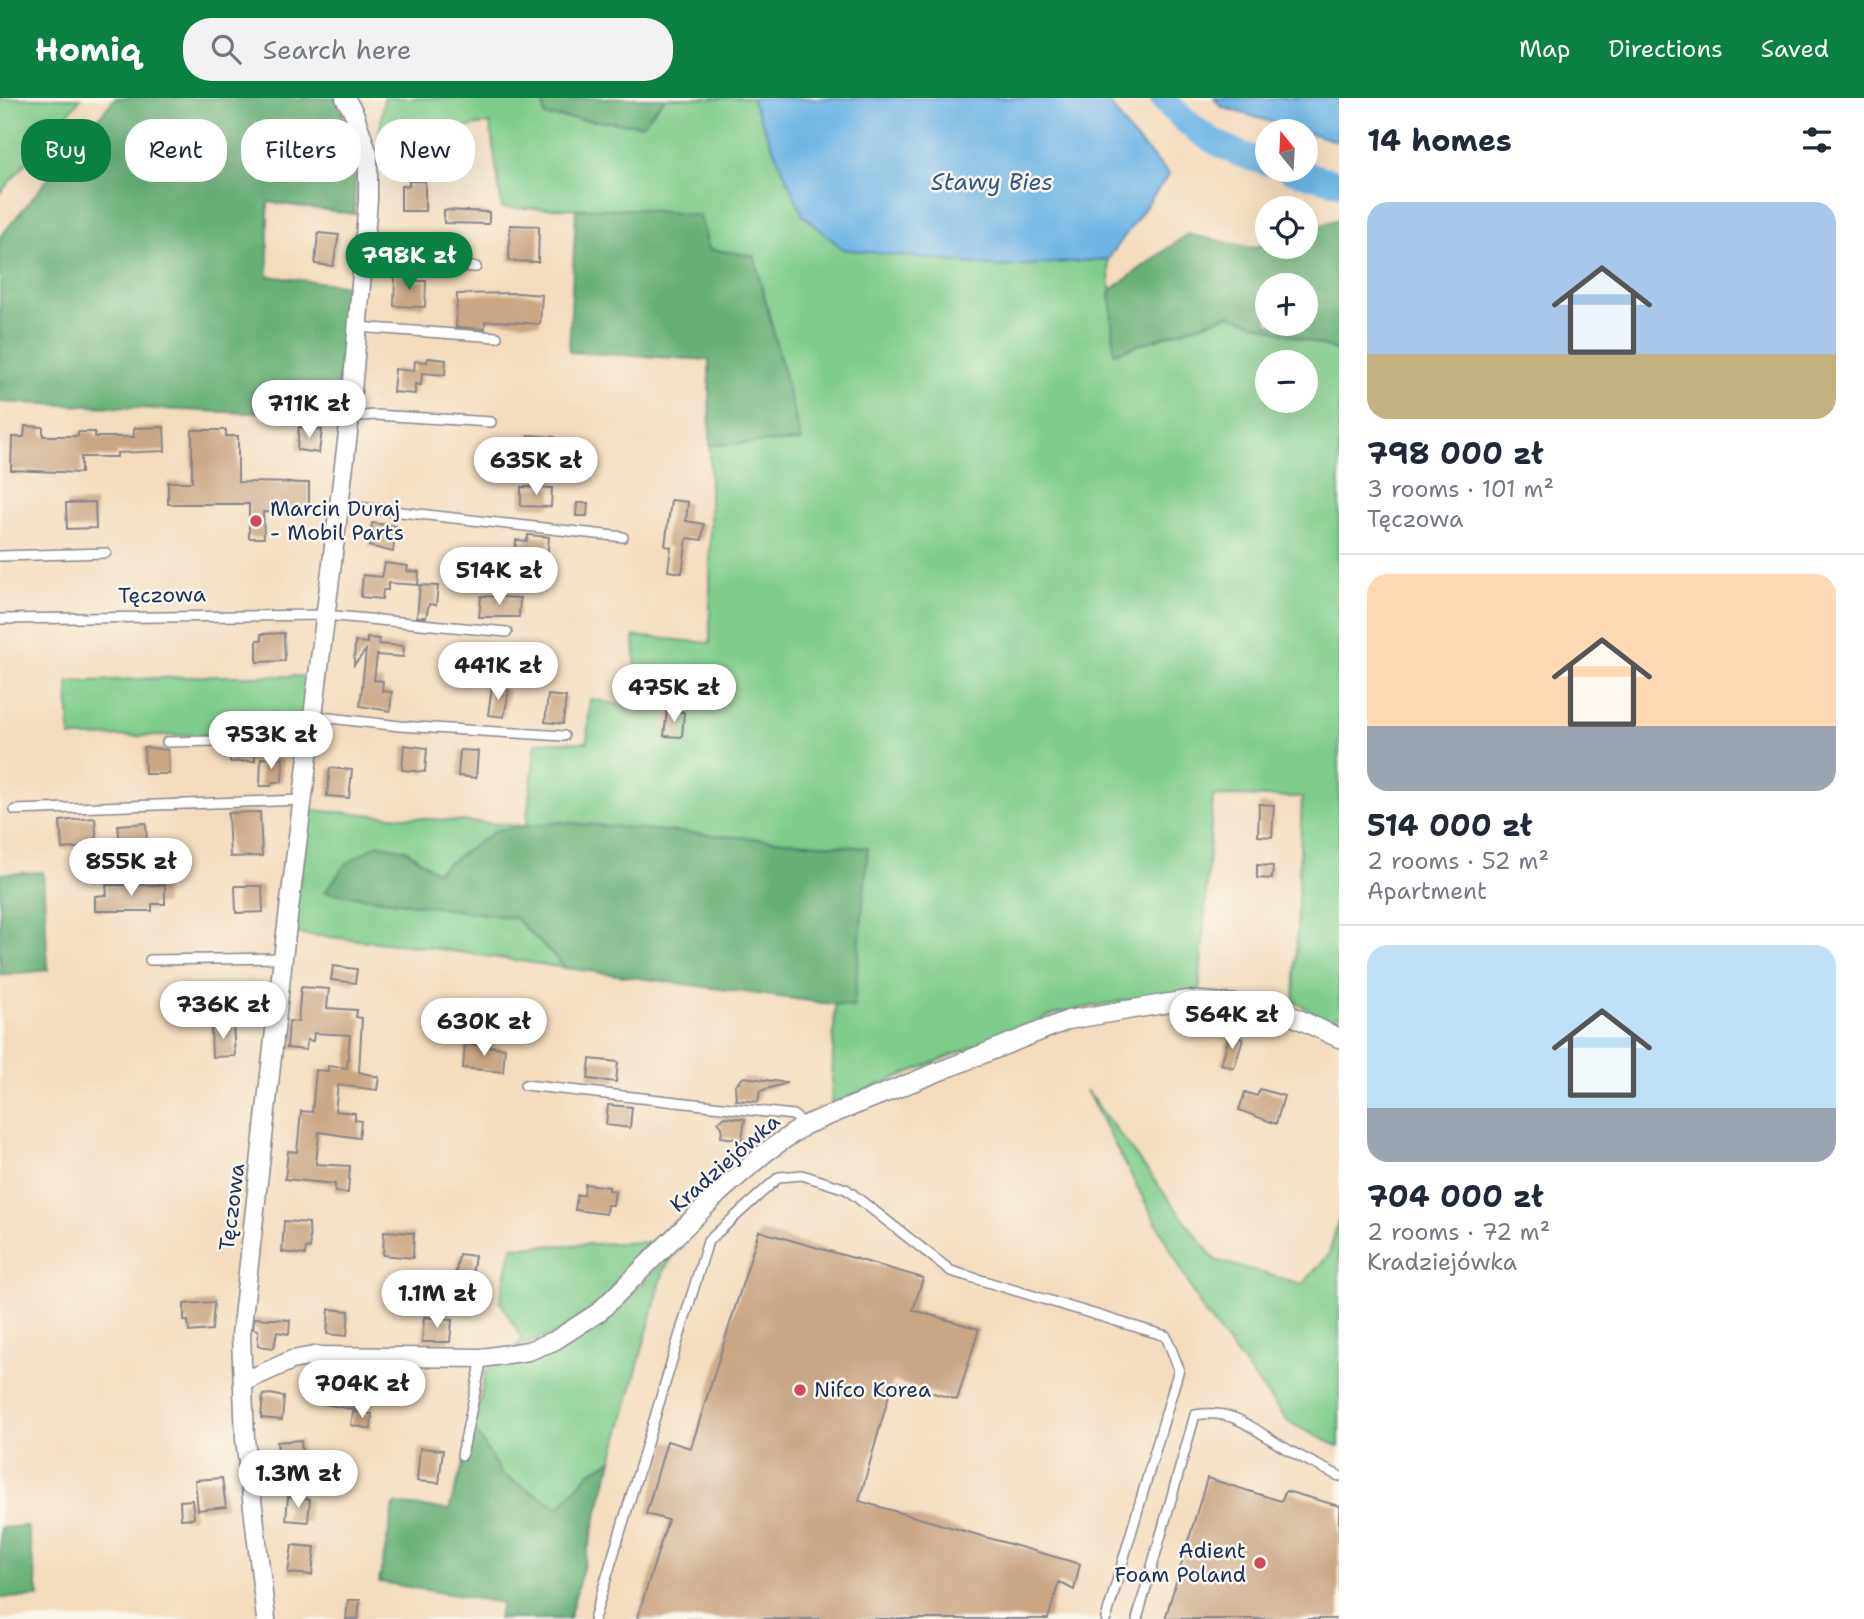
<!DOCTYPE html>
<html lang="en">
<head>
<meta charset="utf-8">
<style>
	:root { --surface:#fff; --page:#f2f2f3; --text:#1f2937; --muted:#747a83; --line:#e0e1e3; --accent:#0b8043 }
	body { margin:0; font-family:"Shantell Sans",sans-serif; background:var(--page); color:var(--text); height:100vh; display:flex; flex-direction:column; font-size:26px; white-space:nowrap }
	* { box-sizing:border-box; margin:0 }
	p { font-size:23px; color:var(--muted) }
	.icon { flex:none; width:38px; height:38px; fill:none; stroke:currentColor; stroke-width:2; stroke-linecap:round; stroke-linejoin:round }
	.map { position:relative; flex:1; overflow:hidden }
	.details { display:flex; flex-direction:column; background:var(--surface); width:525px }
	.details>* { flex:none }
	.banner { position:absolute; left:21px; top:21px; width:665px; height:63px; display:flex; gap:14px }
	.needle { width:46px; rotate:342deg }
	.tools { position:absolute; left:1255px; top:21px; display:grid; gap:14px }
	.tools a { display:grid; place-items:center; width:63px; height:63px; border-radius:50%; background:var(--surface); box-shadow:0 7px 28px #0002; font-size:35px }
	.price { position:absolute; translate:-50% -60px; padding:0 16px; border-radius:24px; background:#fff; color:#222; font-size:23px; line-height:46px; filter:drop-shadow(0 2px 4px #0008) }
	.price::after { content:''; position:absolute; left:50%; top:42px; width:21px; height:16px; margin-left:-10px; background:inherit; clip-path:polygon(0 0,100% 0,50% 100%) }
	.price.on { background:var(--accent); color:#fff }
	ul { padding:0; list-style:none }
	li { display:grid; align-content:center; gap:14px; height:371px; padding:0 28px }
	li+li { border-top:2px solid var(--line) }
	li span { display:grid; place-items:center; height:217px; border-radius:21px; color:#555 }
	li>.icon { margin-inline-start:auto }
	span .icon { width:126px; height:126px; fill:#fffc; stroke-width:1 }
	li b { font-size:30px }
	h2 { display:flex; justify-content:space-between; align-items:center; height:84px; padding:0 28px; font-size:30px }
	.pill { padding:0 24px; border-radius:28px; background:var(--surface); box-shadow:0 7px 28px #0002; font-size:24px; line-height:63px }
	.pill.on { background:var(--accent); color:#fff }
	header { display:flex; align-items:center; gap:42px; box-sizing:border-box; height:98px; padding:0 35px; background:var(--accent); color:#fff }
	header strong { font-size:33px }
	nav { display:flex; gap:38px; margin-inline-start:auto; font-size:24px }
	.search { width:490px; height:63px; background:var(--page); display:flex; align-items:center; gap:18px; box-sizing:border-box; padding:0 24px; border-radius:28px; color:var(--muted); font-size:26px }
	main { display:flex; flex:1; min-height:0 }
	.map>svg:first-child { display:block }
</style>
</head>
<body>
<header>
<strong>Homiq</strong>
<div class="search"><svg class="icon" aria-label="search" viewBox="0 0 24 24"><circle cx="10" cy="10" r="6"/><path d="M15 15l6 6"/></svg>Search here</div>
<nav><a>Map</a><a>Directions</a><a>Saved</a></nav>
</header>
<main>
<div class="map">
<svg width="1339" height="1521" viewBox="0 0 1339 1521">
	<rect width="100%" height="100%" fill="#fbf7ec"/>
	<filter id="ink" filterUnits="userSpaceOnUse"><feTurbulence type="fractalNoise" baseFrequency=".0143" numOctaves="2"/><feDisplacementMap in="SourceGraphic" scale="14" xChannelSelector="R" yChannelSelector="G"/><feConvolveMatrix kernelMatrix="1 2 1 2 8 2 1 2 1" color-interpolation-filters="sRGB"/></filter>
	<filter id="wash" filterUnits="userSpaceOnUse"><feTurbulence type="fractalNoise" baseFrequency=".00686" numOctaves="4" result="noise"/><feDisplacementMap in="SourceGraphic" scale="28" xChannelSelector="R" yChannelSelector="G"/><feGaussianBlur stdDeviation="1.57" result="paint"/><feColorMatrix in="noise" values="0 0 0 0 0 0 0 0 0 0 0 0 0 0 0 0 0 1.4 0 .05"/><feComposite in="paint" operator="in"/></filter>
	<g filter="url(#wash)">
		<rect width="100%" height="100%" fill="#f3dcbe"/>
		<path fill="#7dcc8b" stroke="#4c7e74" stroke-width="2" fill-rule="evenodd" d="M0,0H81L0,95Z
			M384,0H542L546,18L642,27L665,0H751L803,117L1000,169L1108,161L1115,255L1229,217L1339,253V930L1294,903L1302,699L1213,698L1199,896H1162L1057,915L831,1006L835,906L853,909L468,751L436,774L406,752L326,794L515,820L566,870L425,849L292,835L310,712L526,728L536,644H587L590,601L638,610L634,538L710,545V347L801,343L754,158L709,151L641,111L502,110L490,25L378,46ZM1267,264H1306V303H1267Z
			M208,578H311L302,636L70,639L68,584Z
			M1086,992L1215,1162L1303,1186L1329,1156L1339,1120V1349L1288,1324L1203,1213Z
			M678,1121L611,1196L562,1233L515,1250L522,1241L500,1203L512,1149L650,1144Z
			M681,1147L664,1172L612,1362L589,1375L560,1410L501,1376L474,1330L486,1271L568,1248L620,1208Z"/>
		<path fill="#66b077" stroke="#40706a" stroke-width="2" fill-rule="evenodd" d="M115,0H336L356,45L354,116L268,104V178L351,188L336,302L249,315L0,304V139Z
			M542,0H665L642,27L545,18Z
			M576,111H641L700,118L709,151L754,158L801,343L710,347L709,262L569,254Z
			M1339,121V253L1229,217L1114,255L1110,193L1187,136L1253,150L1267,145V149H1306V132ZM1306,187V226H1267V187Z
			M561,724L868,750L854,909L566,870L515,820L325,794L346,766L378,746L406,752L436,774L497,732Z
			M43,774L48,872L0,877V776Z
			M474,1330L501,1376L559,1410L589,1375L612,1362L569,1521H498L502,1505L379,1484L394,1406L449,1412Z
			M27,1428L39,1499L0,1500V1430Z"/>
		<path fill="#6db5e5" stroke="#4472a2" stroke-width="2" d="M751,0H1106L1130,35L1169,76L1108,161L1000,169L843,151L803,117Z
			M1214,0H1339V44L1222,9Z"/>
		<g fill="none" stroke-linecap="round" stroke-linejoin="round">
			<path stroke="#6db5e5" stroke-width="26" d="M1163,0C1190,33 1226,54 1267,65
				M1290,72L1339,85"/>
		</g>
		<g id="blocks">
			<path fill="#c9a684" d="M409,83H425V113H401V88H409Z
				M444,112L489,114V126L444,125Z
				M510,127L539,128L538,164L509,163Z
				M318,135L339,137L333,168L315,166Z
				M395,177L414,178V183H426L425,209L394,208Z
				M518,195L542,197L540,226L495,223L485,224V231L456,229L457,196Z
				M428,260L446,262L445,277L422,275L421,287L415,286V296L393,294L395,271L414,273L415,263L427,264Z
				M25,328L43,329V338H78V334H95V339H134V330L164,329L165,353L117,355V359H81V375L11,372L12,339H24Z
				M299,329L322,332L319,355L297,352Z
				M192,332H226V338H238V384L309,385V415L263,414L264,440H249V406H168V384H192Z
				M528,337L555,339L554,356H549L548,369L522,367Z
				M521,389L552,390L551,409L521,408Z
				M671,402L688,404L686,423L704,426L702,442L687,440L682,475L668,473L671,449L665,448Z
				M95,404L96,430L67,431L66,405Z
				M577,405H588L587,418H576Z
				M372,425L396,428L393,454L369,448Z
				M528,437L549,439L546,472L514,470L516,442L527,443Z
				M385,465L408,468L407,473L419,474L418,487L388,485V492H383L382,501L361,499L363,477L382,479Z
				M420,487L438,488L436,507L429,506L426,519H417Z
				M481,498L520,500L519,519H479Z
				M284,535L285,563L257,564V542H262L261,536Z
				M367,540L379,541L378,546L404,548L403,559L377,557L374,582L383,583L382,593L392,594L390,613L360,608L366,552L354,567L355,544L367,545Z
				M492,589L509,592L504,619L488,617Z
				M548,597L566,599L563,626L545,624Z
				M667,612L684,614L682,639L664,638Z
				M404,647L427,650L425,674L402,672Z
				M144,649L168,652L169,676H145Z
				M255,650V663L230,664V651Z
				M460,652L478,653L476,680L458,678Z
				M261,660L283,661L282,684H272L271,688H260Z
				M330,670L352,672L349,700L327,698Z
				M1259,706L1274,707L1272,739L1258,738Z
				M260,714L262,758L230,759L228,715Z
				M95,720L97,748L62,751L60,723Z
				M146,725L147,747L120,748L118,727Z
				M1257,767L1273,768L1272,781L1257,780Z
				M106,787H165V806H152V813H95V798L107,797Z
				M235,788H262L263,814L236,815Z
				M333,868L357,871L355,885L331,882Z
				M301,889L329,891L327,910L357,912L356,919L362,920L359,974L379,979L377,992L338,987L335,1013L355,1015V1022L361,1023L359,1040L319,1034L316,1066L350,1068L348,1095L335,1094V1086L285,1081L288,1053L297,1054L301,1013L312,1014L316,972L328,973V968L347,970L350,937L314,935L313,943L307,942L306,952L287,950L289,923L298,924Z
				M233,927L235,958L212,959L211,929Z
				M1230,936L1243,941L1234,970L1221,966Z
				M465,946L505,950L503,974L463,970Z
				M590,961L618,964L616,984L588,981Z
				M744,979L787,985L760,993L758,1004L736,1002L735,987Z
				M1260,991L1284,998L1276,1026L1239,1012L1245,994L1257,998Z
				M608,1007L632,1009L630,1030L606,1027Z
				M725,1019L745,1021L742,1042L721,1039L722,1029L718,1024Z
				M585,1086L609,1089V1092L615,1093L613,1107H607L606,1116L575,1112L577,1097H584Z
				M284,1123L309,1125L310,1151L306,1150L305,1157L282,1154Z
				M384,1133L414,1135L413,1160L383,1157Z
				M759,1133L923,1180L913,1212L979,1231L957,1302L893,1283L859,1403L1080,1466L1074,1492L1059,1484L1048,1521H637L668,1422L646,1416L667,1343L691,1350Z
				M459,1156L475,1158L471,1183L455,1180Z
				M214,1204L212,1232L189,1234L188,1223H184V1206Z
				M329,1211L349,1213L347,1238L327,1236Z
				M424,1219L452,1222L450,1244H422Z
				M254,1220L290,1222L289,1236L277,1234L274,1250L258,1248V1232L253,1231Z
				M313,1274L325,1275V1279L365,1284L362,1313L308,1303Z
				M271,1296L284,1299L282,1322L261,1320L263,1297Z
				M353,1314L372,1316L371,1331L351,1327Z
				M301,1342L304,1378L281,1380L277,1344Z
				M420,1350L443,1352L439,1385L417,1383Z
				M222,1380L226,1409L198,1412L195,1382Z
				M1207,1380L1281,1403L1286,1393L1339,1408V1521H1165Z
				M288,1399L310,1401L308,1424L286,1422Z
				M192,1402L194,1420L181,1421L180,1403Z
				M292,1447L315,1449L312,1477L288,1475Z
				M348,1502H360L358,1521H346Z"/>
		</g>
	</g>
	<g filter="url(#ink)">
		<use href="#blocks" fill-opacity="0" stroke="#87868e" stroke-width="2"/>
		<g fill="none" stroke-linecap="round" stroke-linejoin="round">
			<defs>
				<path id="service" d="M362,166L476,169
					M357,229L497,239
					M350,319L375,317L491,324
					M339,407L623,439
					M0,458L106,455
					M0,521L325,517L507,534
					M312,618L400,628L564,638
					M167,644L309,641
					M15,712L302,702
					M150,862L283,860
					M525,987L793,1017L805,1027
					M462,1357L482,1260
					M594,1521L708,1143L779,1079L802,1077L846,1091L951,1173L1166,1238L1179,1271L1106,1521
					M1137,1521L1195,1317C1236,1310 1253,1332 1285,1350C1302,1360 1321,1369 1339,1378"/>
				<path id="minor" d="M243,1284L292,1262L314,1258L482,1260L528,1253L554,1243L599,1214L720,1094L766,1054L805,1027L1068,922L1187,902L1273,909L1339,940
					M266,1521L245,1341L241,1237L283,860L350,319L368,102V56L354,15L345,0"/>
			</defs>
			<use href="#service" stroke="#87868e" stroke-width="12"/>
			<use href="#minor" stroke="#87868e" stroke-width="21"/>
			<use href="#service" stroke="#fff" stroke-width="9"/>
			<use href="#minor" stroke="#fff" stroke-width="18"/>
		</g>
	</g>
	<g fill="#d1495b" stroke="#fbf7ec" stroke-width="2.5">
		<circle cx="256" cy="423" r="7"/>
		<circle cx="800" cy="1292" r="7"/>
		<circle cx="1260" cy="1465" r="7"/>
	</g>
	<g text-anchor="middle" stroke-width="5" stroke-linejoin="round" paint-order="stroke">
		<g font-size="21" fill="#1b2f5e" stroke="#fbf7ec" text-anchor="start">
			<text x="270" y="418">Marcin Duraj<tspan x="270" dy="24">- Mobil Parts</tspan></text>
			<text x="814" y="1299">Nifco Korea</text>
			<text x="1246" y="1460" text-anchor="end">Adient<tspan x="1246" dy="24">Foam Poland</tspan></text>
		</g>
		<g font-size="21" fill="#1b2f5e" stroke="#fbf7ec">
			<text transform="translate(162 497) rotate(-1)" y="7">Tęczowa</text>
			<text transform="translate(725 1065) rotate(-41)" y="7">Kradziejówka</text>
			<text transform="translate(232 1109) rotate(-83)" y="7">Tęczowa</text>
		</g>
		<g font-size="23" font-style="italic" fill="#345786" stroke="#fbf7ec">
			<text x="992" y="92">Stawy Bies</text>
		</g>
	</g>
</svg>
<div class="tools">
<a><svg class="needle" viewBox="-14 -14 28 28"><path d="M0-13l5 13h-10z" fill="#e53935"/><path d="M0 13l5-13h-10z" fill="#747a83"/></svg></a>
<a><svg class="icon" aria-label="locate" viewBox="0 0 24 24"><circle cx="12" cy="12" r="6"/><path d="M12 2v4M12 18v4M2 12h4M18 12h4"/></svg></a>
<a>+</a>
<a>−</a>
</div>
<b class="price on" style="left:409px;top:194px">798K zł</b>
<b class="price" style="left:309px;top:342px">711K zł</b>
<b class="price" style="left:536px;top:399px">635K zł</b>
<b class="price" style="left:499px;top:509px">514K zł</b>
<b class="price" style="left:498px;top:604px">441K zł</b>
<b class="price" style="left:674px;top:626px">475K zł</b>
<b class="price" style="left:271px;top:673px">753K zł</b>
<b class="price" style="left:131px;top:800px">855K zł</b>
<b class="price" style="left:223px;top:943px">736K zł</b>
<b class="price" style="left:1232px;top:953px">564K zł</b>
<b class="price" style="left:484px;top:960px">630K zł</b>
<b class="price" style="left:437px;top:1232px">1.1M zł</b>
<b class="price" style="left:362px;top:1322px">704K zł</b>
<b class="price" style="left:298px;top:1412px">1.3M zł</b>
<div class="banner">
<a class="pill on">Buy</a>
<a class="pill">Rent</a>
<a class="pill">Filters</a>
<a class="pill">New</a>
</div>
</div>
<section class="details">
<h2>14 homes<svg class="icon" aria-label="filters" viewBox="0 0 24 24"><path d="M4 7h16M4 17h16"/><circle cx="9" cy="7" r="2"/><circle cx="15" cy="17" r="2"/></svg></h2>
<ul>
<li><span style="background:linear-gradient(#a9c7e8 70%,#c2b280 0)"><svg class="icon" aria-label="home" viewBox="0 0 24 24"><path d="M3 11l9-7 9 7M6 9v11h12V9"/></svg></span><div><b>798 000 zł</b><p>3 rooms · 101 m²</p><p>Tęczowa</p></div></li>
<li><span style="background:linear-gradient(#ffd9b3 70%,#9aa5b1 0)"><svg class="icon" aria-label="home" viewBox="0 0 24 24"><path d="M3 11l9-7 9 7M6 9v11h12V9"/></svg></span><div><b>514 000 zł</b><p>2 rooms · 52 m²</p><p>Apartment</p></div></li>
<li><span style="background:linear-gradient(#bfe0f5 75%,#9aa5b1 0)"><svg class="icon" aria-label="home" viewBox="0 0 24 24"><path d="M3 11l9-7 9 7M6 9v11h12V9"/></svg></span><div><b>704 000 zł</b><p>2 rooms · 72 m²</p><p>Kradziejówka</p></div></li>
</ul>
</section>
</main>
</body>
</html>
